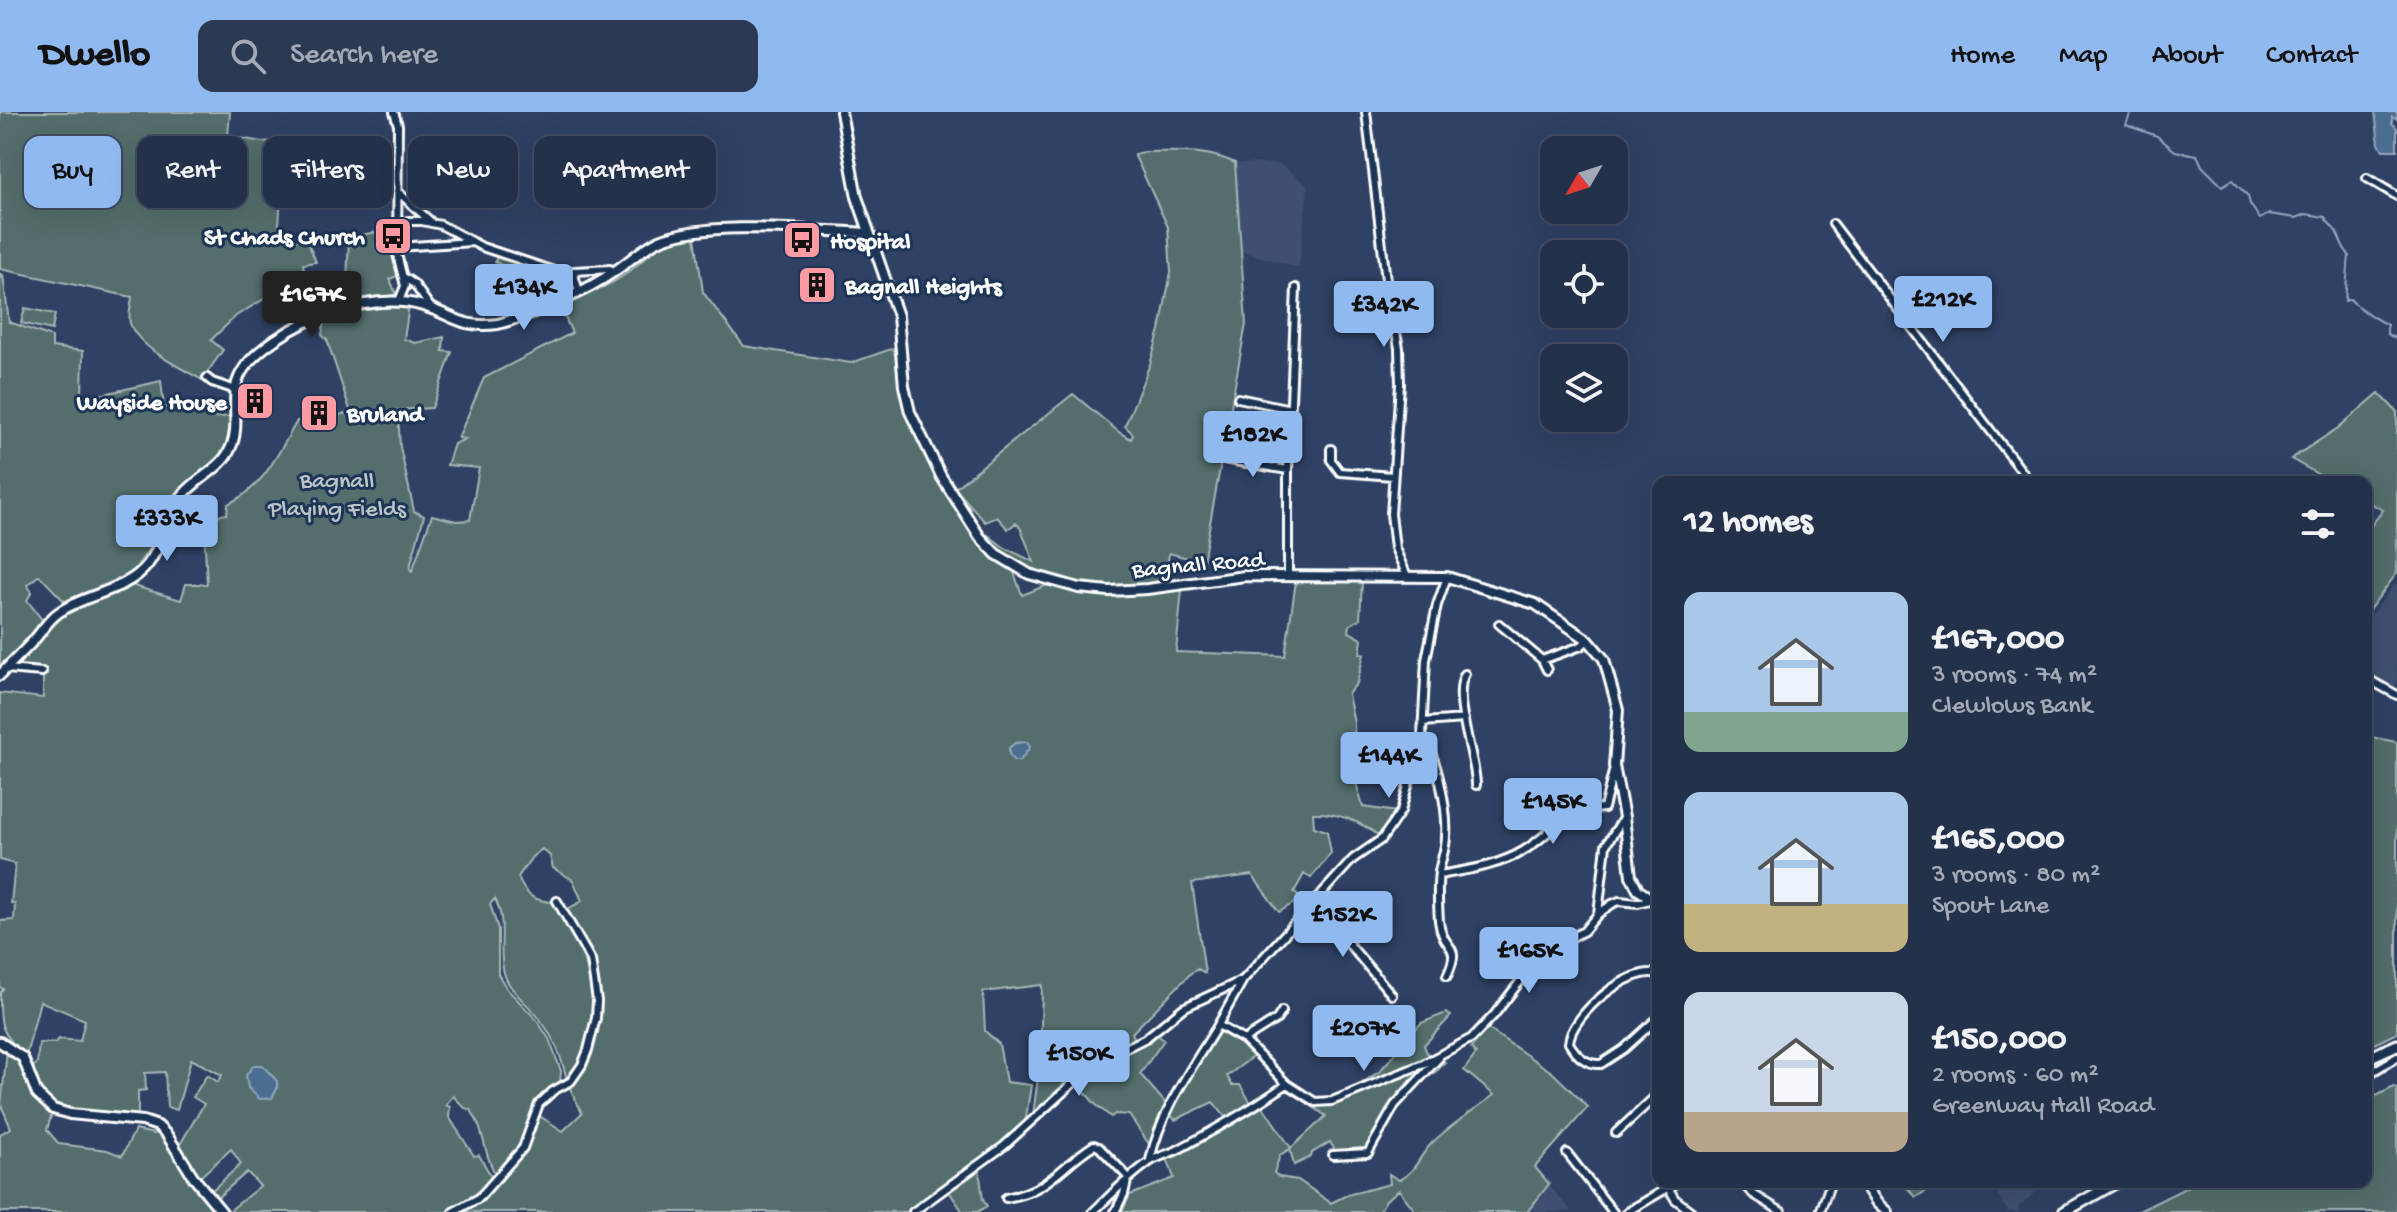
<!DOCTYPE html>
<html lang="en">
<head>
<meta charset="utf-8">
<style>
	:root { --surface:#23314b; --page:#2b3952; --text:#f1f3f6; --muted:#a3a9b5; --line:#404c63; --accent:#90b9f0 }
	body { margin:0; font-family:"Gochi Hand",sans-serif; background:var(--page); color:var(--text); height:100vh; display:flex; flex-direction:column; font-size:30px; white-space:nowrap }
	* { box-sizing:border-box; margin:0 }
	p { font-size:26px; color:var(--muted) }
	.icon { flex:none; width:44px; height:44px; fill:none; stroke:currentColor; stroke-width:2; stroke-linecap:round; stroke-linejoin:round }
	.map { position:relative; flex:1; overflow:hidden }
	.drawer { position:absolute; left:1652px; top:364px; width:720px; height:712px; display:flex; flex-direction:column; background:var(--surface); border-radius:16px; box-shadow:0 8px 32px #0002,0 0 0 2px var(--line) }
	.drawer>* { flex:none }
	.banner { position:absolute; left:24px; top:24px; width:760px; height:72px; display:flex; gap:16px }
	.needle { width:52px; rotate:231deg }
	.fabs { position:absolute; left:1540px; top:24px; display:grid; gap:16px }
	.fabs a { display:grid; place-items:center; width:88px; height:88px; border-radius:16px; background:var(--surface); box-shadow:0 8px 32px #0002,0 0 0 2px var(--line); font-size:40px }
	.price { position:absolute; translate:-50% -68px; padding:0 18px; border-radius:8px; background:var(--accent); color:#111; font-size:26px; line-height:52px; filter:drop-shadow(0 2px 4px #0008) }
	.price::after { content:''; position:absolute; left:50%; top:48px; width:24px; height:18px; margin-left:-12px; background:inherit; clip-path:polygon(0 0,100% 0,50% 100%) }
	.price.selected { background:#222; color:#fff }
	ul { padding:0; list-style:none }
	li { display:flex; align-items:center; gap:24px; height:200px; padding:0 32px }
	li span { display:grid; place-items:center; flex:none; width:224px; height:160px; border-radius:16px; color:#555 }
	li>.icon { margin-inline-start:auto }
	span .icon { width:96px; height:96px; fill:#fffc; stroke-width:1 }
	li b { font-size:34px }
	h2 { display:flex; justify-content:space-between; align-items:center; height:96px; padding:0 32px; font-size:34px }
	.pill { padding:0 28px; border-radius:16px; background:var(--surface); box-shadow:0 8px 32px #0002,0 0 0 2px var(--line); font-size:28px; line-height:72px }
	.pill.selected { background:var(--accent); color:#111 }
	header { display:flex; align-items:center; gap:48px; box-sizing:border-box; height:112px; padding:0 40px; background:var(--accent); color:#111 }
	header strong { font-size:38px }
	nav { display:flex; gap:44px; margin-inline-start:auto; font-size:28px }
	.search { width:560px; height:72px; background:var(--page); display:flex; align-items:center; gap:20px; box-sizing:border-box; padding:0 28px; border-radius:16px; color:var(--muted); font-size:30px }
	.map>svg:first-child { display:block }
</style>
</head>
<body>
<header>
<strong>Dwello</strong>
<div class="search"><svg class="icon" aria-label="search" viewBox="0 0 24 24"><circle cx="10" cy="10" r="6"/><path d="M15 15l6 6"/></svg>Search here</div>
<nav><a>Home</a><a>Map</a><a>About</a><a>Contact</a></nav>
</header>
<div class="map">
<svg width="2397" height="1100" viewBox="0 0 2397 1100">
	<rect width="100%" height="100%" fill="#2f4164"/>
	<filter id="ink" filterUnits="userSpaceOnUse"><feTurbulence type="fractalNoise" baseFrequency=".0125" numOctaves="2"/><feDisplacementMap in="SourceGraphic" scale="16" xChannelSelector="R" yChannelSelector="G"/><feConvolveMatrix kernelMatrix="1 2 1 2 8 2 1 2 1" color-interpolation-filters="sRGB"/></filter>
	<g filter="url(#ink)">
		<path fill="#404f71" d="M1235,51L1280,52L1308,74L1299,156L1241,139Z
			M2397,469V572L2395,575L2366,560V510Z
			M1534,1055L1572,1100H1444Z
			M1989,1070H2048L2018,1095L2020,1100H2008Z"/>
		<path fill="#526e6c" stroke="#a8b6b6" stroke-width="2" d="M0,0H230L228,24L262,30L285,28L278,127L307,128L316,150L303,152L305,162L236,204L211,228L223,238L202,268C181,256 138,236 130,211C128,204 131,193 132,185L0,157Z
			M1144,40C1176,40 1206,37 1235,51L1246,212L1203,450L1169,441L1165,472C1148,470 1128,476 1109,476C1064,475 1022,458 988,429V423L1005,436L1034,450L1020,415L1016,411L1008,417L997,405L985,410L955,376L1073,282L1120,321L1131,327L1133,322L1125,314L1150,252L1160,218L1171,160L1168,115L1134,42Z
			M379,42H390L391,54L394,55L395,85L393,87C383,75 371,68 364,55Z
			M389,118L394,147L401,162L390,167L396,182L365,191L346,193L349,125Z
			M695,125L703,180L744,234L851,251L894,236L898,266L902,279L946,378L979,430L1012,455L1022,483L1050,472L1131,481L1182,477L1176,540L1285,544L1296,469H1362L1360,507L1350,513L1349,520L1362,527L1360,542H1364L1357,571L1348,582L1354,611L1355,667L1363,695L1397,700L1396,702L1379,724C1360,709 1336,700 1313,701L1314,715L1327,719L1331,741L1311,766L1304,762L1294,780L1301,787L1279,800L1252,763L1192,771L1205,861L1198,857L1191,861L1132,921L1135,927L1113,940L1033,1003L1040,951L1042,873L983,880L985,919L999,932L1006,970L1031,973L1025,1012L910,1100H456L473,1091L526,1036L538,1003L563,1019L582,1001L569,974C603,952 607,877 591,841C584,827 574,812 566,798L582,789L573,768L553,756L550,744L542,737L532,745L518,765C525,783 533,789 553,790C580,837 605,873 587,930C582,944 578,959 567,969C562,945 554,925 539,906C527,891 509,879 504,861C497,837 508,811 495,787L490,792L498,817V862L507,877L537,908L549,927L561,959L560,971L542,986L533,997L523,1030L496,1063C483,1043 486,1021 471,998L465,996L453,984L446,993L450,995L449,1005L474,1044L479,1043L491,1064L489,1071L473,1086L448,1100H228L260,1074L247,1060L217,1086L211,1079L241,1052L231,1037L198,1067L179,1034L204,992L193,985L207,963L218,970L222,963L191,947L177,998L167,995L165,960L145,961L146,978L138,979V1004L64,998C42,994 37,974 32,956L37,951L39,931H55L59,927L80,929L85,908L40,889L26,944C0,920 0,916 0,881L3,877L0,875V809L14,808L15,792L11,791L15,752L0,748V581L43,586V558L11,556L42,527L56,505L131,473L181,488L186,472H207L204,417H214L215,404L227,402L228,392C264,376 278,341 297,309L351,301L327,228L322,223L324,209C349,197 380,193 409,194L404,227L415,231L444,225L443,239L452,240L432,296L398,298L400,335L414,399L424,404L411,451L410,457L412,459L432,403L456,409L470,408L479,356L447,353L454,332L465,327L458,326L484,266L572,221L560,194C578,187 596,179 613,170C647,152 650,127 695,125Z
			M498,143C523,148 545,161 571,165L575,176L538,193L524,164L495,150Z
			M0,162L3,163L9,210L52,225V235L83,239L82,287L161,269L164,295L210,292V306L231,304L230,333L218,349L173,383L153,431L132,461L65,490L39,463L27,473L32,480L27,488L43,509L33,524L0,554Z
			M25,196L55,202L52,218L21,211Z
			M2379,281L2397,300V461L2366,502V420L2383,398L2366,389V370H2332L2291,347L2338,316Z
			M2366,624L2397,630V921L2366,936Z
			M1446,901L1451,904L1424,933L1427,941L1445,950C1429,971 1427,957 1413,967C1394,980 1378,1018 1366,1038L1336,1040L1330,1030L1312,1041L1311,1045L1294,1053L1290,1037L1280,1043L1274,1061L1279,1065L1298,1068L1331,1091L1347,1083L1390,1072L1389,1062L1399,1068C1417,1059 1418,1045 1432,1031C1450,1013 1474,998 1494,983L1464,958L1476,942L1471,936L1487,916L1553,961L1588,995L1535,1055L1549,1072L1527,1100H1416L1399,1078L1386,1088L1379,1100H1122L1130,1083L1174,1066L1167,1046L1197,1032L1262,993L1291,1036L1326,1004L1309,992L1311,990L1328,993L1346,987V982L1380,959L1421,911Z
			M1219,919L1247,934L1255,943L1227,964L1232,973H1240L1251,991L1227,1007L1213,990L1175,1008L1169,1001L1201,944Z
			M1156,922L1164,928L1140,962L1167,993L1149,1032L1129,1003L1115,1002L1111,1005L1095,992L1078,972L1106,951Z
			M7,939C33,953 24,987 52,1001L47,1018L59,1032L107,1038L122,1044L135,1018L154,1022L158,1019L218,1100H0V1022L11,1016L1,993Z
			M2394,975L2397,977V1100H2137L2197,1070H2366V989Z
			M979,1057L983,1088L987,1094L977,1100H963L948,1078Z
			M1901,1070H1941L1916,1085Z"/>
		<path fill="#4b6d91" stroke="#93a7bd" stroke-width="2" d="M2375,0H2397V7L2392,5V11L2397,16V38H2383L2379,32Z
			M1027,630L1030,635L1020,649H1014L1009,642V636L1015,631Z
			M254,953H262L277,969V977L272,986L260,987L248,976L246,963Z"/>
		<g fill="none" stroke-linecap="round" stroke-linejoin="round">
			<path stroke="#93a7bd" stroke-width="2" d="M2131,0L2126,13L2157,24L2175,39L2197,43L2202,54L2222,74L2232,68L2248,84L2250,92L2260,107L2269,102L2296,106L2306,102L2325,105C2328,112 2334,115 2337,121C2341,129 2342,135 2349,143L2345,189L2350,187C2358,196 2376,207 2387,213V222L2397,227"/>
			<defs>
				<path id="street" d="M394,0L398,13L397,142L405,174L399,189
					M1366,0L1386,168L1399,236L1400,272L1391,402L1395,436L1407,464
					M2367,66L2397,84
					M397,79L430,109
					M1833,112L2030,370
					M397,113L408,109H422L441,113L482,135L557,160L610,157L615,160
					M397,135L473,130
					M573,160L579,179
					M405,166L414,172L431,196
					M207,266L212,270L236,278
					M1238,286L1291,297
					M1331,337V348L1340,360L1393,364
					M1223,347L1288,358
					M1288,464V358L1296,176
					M1447,465L1437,493L1426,548L1422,623L1401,699L1382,727L1353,747L1243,868L1218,913L1244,928L1287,972L1315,990L1332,989L1423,952L1472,926L1494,903L1543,840L1584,819L1598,802L1612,792L1619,789L1638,791L1649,788
					M1499,512L1542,548L1547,558
					M1542,548L1581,534L1588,528
					M6,557L42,560
					M1465,562C1451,585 1476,645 1476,673
					M2366,566L2397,583
					M1423,610L1464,607
					M1422,623C1437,644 1448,698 1446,724C1446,736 1441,748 1439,760C1437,775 1438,794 1439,809C1443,841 1463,829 1447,864
					M1439,763C1467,758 1498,754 1523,739C1557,719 1558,698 1604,696L1613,660
					M1307,797L1337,818L1392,883
					M1598,802L1606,733L1624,705
					M1658,862C1631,853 1571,902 1569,931C1576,943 1586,953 1601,952L1624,937L1658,906
					M1244,928L1277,907L1282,899
					M2366,959L2372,960L2397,945
					M1616,1021L1658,982
					M1567,1041L1613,1100
					M1333,1043L1368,1041L1395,993L1439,946
					M1150,1048C1161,998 1192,956 1218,913
					M1743,1070L1753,1082L1782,1100
					M1669,1077L1675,1087L1692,1100
					M1006,1086C1051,1078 1059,1055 1094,1033L1099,1035L1128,1065L1124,1082L1115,1100
					M453,1100L479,1086L523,1036L539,992L553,979L571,969L582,953L588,938L596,906L597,889L591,848L557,789
					M913,1100L1004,1034L1072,972L1106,946L1146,926L1183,896L1243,868
					M1093,1100C1111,1083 1127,1066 1148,1051C1157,1044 1171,1042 1181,1036C1218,1016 1253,996 1287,972
					M1627,1100L1678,1070
					M1820,1100L1831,1070"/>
				<path id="secondary" d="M841,0L857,85L898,204L904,274L910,300L941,364L980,425L996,442L1029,462L1079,476L1109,479L1147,477L1245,464L1447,465L1535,492L1588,528L1604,547L1618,598L1614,654L1624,705L1631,764L1638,778L1658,791
					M0,563C11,551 23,540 34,528C42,519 48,508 58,501C85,481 127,480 148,452C164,431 167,403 184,382C198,365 223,356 231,335C239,317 233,295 236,275C242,240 302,209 333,200C361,191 394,185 423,194C454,203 460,217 498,212C534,202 584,181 615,159C630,149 644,135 660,128C707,108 815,119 868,121
					M0,930L23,946L37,982L53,997L70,1002L143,1009L158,1014L167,1023L194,1066L222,1100
					M1863,1070L1877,1091L1887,1100"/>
				<path id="primary" d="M2366,947L2397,933
					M2064,1100L2117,1070"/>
			</defs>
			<use href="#street" stroke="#fff" stroke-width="12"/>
			<use href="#secondary" stroke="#fff" stroke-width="14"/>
			<use href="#primary" stroke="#fff" stroke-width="15"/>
			<use href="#street" stroke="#1d3557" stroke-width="6"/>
			<use href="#secondary" stroke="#1d3557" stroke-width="8"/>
			<use href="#primary" stroke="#1d3557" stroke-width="9"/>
		</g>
	</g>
	<defs>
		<symbol id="bus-square" viewBox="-11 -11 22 22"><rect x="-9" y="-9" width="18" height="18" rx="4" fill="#ff9aa2" stroke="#1d3557"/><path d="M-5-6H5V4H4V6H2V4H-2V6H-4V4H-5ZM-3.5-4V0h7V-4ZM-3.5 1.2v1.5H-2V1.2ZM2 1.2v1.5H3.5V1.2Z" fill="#111"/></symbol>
		<symbol id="building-square" viewBox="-11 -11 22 22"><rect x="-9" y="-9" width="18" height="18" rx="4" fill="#ff9aa2" stroke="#1d3557"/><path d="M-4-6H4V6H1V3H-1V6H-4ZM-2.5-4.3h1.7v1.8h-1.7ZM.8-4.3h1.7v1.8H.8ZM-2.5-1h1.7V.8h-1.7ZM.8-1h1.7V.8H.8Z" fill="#111"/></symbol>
	</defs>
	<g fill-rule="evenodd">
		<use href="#bus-square" x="371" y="102" width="44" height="44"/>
		<use href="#bus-square" x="780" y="106" width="44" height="44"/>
		<use href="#building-square" x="795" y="151" width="44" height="44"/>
		<use href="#building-square" x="233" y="267" width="44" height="44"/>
		<use href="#building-square" x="297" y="279" width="44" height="44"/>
	</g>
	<g text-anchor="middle" stroke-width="6" stroke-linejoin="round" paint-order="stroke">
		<g font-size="24" font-weight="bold" fill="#fff" stroke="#1d3557" text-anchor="start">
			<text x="365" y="132" text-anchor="end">St Chads Church</text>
			<text x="830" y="136">Hospital</text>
			<text x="845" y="181">Bagnall Heights</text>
			<text x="227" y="297" text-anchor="end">Wayside House</text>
			<text x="347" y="309">Bruland</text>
		</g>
		<g font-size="24" fill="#bac5c4" stroke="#1d3557">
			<text x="337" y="375">Bagnall<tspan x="337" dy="28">Playing Fields</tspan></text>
		</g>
		<g font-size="24" fill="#fff" stroke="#1d3557">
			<text transform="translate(1198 451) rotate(-5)" y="8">Bagnall Road</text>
		</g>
	</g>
</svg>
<div class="fabs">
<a><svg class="needle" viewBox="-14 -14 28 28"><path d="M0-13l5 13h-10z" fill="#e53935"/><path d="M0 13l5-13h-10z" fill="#a3a9b5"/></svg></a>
<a><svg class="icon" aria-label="locate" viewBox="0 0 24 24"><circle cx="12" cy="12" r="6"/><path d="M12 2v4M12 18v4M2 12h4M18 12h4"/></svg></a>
<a><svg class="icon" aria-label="layers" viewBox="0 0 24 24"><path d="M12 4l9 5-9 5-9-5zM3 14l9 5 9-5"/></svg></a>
</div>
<b class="price" style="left:524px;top:220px">£134K</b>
<b class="price selected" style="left:312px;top:227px">£167K</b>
<b class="price" style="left:1943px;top:232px">£212K</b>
<b class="price" style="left:1384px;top:237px">£342K</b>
<b class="price" style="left:1253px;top:367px">£182K</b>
<b class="price" style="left:167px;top:451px">£333K</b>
<b class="price" style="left:1389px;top:688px">£144K</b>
<b class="price" style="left:1553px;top:734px">£145K</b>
<b class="price" style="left:1343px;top:847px">£152K</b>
<b class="price" style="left:1529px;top:883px">£165K</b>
<b class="price" style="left:1364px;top:961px">£207K</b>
<b class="price" style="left:1079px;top:986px">£150K</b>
<div class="banner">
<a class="pill selected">Buy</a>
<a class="pill">Rent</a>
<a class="pill">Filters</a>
<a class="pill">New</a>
<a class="pill">Apartment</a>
</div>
<section class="drawer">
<h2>12 homes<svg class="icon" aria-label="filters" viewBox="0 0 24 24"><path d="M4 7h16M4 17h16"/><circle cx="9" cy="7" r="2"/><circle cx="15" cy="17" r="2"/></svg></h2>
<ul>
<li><span style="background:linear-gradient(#a9c7e8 75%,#7fa58c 0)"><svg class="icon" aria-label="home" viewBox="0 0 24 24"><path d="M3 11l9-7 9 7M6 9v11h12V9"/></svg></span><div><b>£167,000</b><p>3 rooms · 74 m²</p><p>Clewlows Bank</p></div></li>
<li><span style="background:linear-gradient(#a9c7e8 70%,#c2b280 0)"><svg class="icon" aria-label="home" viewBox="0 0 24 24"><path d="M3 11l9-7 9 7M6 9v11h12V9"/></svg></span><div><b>£165,000</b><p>3 rooms · 80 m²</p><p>Spout Lane</p></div></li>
<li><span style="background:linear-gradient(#c9d6e8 75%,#b9a48a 0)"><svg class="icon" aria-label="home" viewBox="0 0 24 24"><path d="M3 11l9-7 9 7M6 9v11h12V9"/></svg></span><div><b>£150,000</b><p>2 rooms · 60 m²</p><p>Greenway Hall Road</p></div></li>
</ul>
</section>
</div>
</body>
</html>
